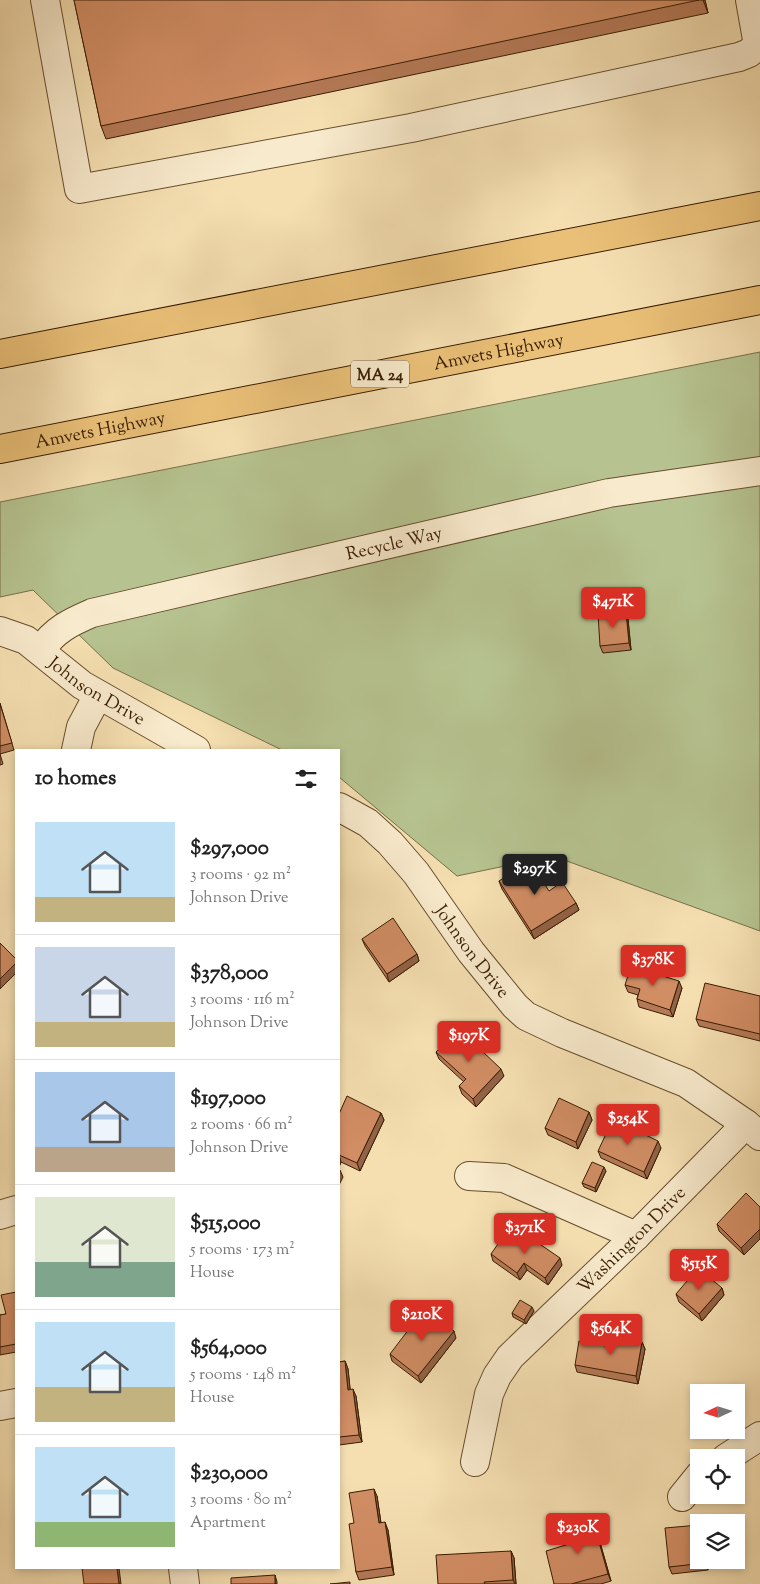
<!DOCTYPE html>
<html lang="en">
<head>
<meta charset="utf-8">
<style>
	:root { --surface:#fff; --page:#f6f6f6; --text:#222; --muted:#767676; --line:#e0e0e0; --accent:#d93025 }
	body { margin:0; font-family:"Sorts Mill Goudy",serif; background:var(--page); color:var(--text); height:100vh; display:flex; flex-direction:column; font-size:19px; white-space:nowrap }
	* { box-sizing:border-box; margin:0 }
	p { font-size:16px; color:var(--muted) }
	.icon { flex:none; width:28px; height:28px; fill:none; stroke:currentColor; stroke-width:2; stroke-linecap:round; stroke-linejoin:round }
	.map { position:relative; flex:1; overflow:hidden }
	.details { position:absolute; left:15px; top:749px; width:325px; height:820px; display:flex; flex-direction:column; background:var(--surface); border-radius:0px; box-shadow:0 2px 8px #0003 }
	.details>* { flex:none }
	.needle { width:32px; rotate:266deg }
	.tools { position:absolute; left:690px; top:1384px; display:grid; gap:10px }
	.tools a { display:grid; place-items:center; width:55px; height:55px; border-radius:0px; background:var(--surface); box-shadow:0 2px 8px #0003; font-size:25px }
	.price { position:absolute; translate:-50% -42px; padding:0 11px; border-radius:5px; background:var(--accent); color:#fff; font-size:16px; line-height:32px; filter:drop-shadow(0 1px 2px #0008) }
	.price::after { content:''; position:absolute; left:50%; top:30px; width:15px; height:11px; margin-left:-8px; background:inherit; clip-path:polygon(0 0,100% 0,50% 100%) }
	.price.selected { background:#222; color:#fff }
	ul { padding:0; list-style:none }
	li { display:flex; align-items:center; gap:15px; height:125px; padding:0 20px }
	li+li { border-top:1px solid var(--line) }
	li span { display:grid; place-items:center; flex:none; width:140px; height:100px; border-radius:0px; color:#555 }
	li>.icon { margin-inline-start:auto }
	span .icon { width:60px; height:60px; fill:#fffc; stroke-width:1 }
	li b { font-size:21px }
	h2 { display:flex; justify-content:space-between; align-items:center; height:60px; padding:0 20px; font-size:21px }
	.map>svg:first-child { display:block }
</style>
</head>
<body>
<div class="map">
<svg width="760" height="1584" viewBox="0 0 760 1584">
	<rect width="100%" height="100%" fill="#f5dfb1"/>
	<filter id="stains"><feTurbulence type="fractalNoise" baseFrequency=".004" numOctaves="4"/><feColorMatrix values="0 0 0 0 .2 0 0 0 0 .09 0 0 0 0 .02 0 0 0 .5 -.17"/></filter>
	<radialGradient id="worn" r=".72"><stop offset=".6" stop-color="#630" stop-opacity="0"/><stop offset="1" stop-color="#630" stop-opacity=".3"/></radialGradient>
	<path fill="#b6c390" stroke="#787049" d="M760,352V931L553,856L457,876L339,777V750H282L113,668L33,590L0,597V502Z"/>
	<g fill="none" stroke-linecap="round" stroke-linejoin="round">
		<defs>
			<g id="minor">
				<path d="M45,0L79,189L411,128L739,57L749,53L758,45"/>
				<path d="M750,0L758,45L760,44"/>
				<path id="s1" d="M0,631L26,640L82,685L196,750"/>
				<path id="s2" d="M41,650C54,630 71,622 92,613L609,493L760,471"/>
				<path d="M76,750L81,727L98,695"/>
				<path id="s3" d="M339,807L368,823L390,843L416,873L471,952L515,1006L526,1016L562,1033L686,1083L746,1124L760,1136"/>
				<path d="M469,1176L504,1178L636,1236"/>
				<path d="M0,1215L16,1210"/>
				<path d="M0,1406L16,1403"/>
				<path d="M726,1458L760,1436"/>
				<path id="s4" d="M475,1462L489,1394L497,1376L510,1357L636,1236L746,1124"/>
				<path d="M682,1497L699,1476"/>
				<path d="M183,1568L185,1584"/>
			</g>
			<g id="highway">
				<path d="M0,354L760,206"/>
				<path id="s5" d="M0,449L760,300"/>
			</g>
		</defs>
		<use href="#minor" stroke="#684e2e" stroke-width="30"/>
		<use href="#highway" stroke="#391d02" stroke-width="30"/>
		<use href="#minor" stroke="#f8eacc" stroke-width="28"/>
		<use href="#highway" stroke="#eac078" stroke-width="28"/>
	</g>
	<path fill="#b47956" stroke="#391d02" d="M74,0H705L708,13L106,139L101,126Z
		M628,619L631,650L603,653L600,646Z
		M0,703L14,750L0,754L3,764L0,765Z
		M499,881L549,891L576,903L579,910L534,939L502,889Z
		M362,939L417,954L419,961L389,982L365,946Z
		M625,985L682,988L673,1017L639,1007L637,999L638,995L628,992Z
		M760,996V1041L699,1026L696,1019Z
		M436,1052L504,1076L476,1107L462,1094L459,1086L464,1082L439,1059Z
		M589,1112L592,1120L578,1149L548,1135L545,1128Z
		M381,1113L384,1120L360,1171L341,1162L339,1167V1114Z
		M661,1148L647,1179L601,1158L598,1151Z
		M606,1171L596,1192L584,1187L582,1183Z
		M760,1207V1239L744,1255L719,1231L717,1224Z
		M524,1243L562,1265L548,1285L527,1270L520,1280L493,1261L491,1254Z
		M722,1288L724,1295L702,1321L679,1302L676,1294Z
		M16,1292V1352L0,1355V1315L6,1314Z
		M534,1311L526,1324L513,1317L512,1313Z
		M456,1338L421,1383L392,1361L390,1354Z
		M642,1342L645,1349L638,1384L577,1372L575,1365L605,1346Z
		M345,1361L348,1369L350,1389L356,1396L362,1442L339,1445V1362Z
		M377,1496L381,1523L388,1530L394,1575L359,1580L356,1572L354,1523Z
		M595,1525L611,1581L601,1584H554L569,1544Z
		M511,1551L514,1558L516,1584H438Z
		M707,1560L708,1570L672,1574L669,1567Z"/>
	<path fill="#926346" stroke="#391d02" d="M703,0H705L708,13Z
		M626,612L628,619L631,650L629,643Z
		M576,903L579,910L534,939L531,931Z
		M417,954L419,961L389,982L387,974Z
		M16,963V973L0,989V979Z
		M679,981L682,988L673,1017L670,1010Z
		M501,1069L504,1076L476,1107L473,1099Z
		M589,1112L592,1120L578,1149L576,1142Z
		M381,1113L384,1120L360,1171L357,1163Z
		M658,1141L661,1148L647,1179L644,1172Z
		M339,1154L341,1162L339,1167Z
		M604,1167L606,1171L596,1192L595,1188Z
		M340,1170L343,1177L339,1185V1172Z
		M760,1229V1239L744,1255L741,1248Z
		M560,1258L562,1265L548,1285L545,1278Z
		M524,1263L527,1270L520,1280L517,1273Z
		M722,1288L724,1295L702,1321L699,1314Z
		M532,1307L534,1311L526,1324L524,1320Z
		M454,1331L456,1338L421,1383L418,1376Z
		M642,1342L645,1349L638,1384L636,1376Z
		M345,1361L348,1369L351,1397L348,1390Z
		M353,1389L356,1396L362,1442L359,1435Z
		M374,1489L377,1496L382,1530L379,1523Z
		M592,1517L595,1525L611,1581L608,1574Z
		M385,1522L388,1530L394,1575L392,1567Z
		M511,1551L514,1558L516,1584H515L513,1580Z
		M705,1560H707L708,1570L705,1563Z
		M117,1568H119L121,1584H119Z
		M275,1575L277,1582V1584H275Z"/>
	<path fill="#d18d64" stroke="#391d02" d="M74,0H699L101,126Z
		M626,612L629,643L600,646L598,614Z
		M0,704L12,743L0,746Z
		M530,861L549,891L562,882L576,903L531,931L499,881Z
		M393,918L417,954L387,974L362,939Z
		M0,943L16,959V963L0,979Z
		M631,966L679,981L670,1010L637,999L640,989L625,985Z
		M705,983L760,996V1034L696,1019Z
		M459,1029L501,1069L473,1099L459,1086L466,1079L436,1052Z
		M347,1096L381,1113L357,1163L339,1155V1114Z
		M559,1098L589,1112L576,1142L545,1128Z
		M613,1119L658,1141L644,1172L598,1151Z
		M592,1162L604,1167L595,1188L582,1183Z
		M746,1193L760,1207V1229L741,1248L717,1224Z
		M507,1231L524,1243L528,1236L560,1258L545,1278L524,1263L517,1273L491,1254Z
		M698,1268L722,1288L699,1314L676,1294Z
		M16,1292V1344L0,1347V1315L6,1314L1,1295Z
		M520,1300L532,1307L524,1320L512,1313Z
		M425,1308L454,1331L418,1376L390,1354Z
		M607,1336L642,1342L636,1376L575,1365L579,1341L605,1346Z
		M345,1361L348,1390L353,1389L359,1435L339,1437V1362Z
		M374,1489L379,1523L385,1522L392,1567L356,1572L349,1524L354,1523L349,1493Z
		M592,1517L608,1574L571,1584H554L546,1551L569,1544L564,1525Z
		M699,1525V1560H705V1563L669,1567L665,1528Z
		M511,1551L513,1580L484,1582L485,1584H438L436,1555Z
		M82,1568H117L119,1584H84Z
		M275,1575V1584H231V1578Z
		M350,1582V1584H330Z"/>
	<g text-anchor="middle" stroke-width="4.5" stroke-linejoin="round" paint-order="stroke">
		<rect fill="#f8eacc" stroke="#725a3f" stroke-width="1" x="351" y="360.5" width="58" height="27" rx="4"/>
		<g font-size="16" font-weight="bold" fill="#391d02">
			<text x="380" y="380">MA 24</text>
		</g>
		<g font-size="18" fill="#391d02" stroke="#f8eacc">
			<text dy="6" stroke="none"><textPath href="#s5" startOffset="508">Amvets Highway</textPath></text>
			<text dy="6" stroke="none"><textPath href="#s5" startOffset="102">Amvets Highway</textPath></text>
			<text dy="6" stroke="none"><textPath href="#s2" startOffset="374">Recycle Way</textPath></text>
			<text dy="6" stroke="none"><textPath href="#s1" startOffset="115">Johnson Drive</textPath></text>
			<text dy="6" stroke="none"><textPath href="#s3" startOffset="199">Johnson Drive</textPath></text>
			<text dy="6" stroke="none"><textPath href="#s4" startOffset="281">Washington Drive</textPath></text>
		</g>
	</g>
	<rect width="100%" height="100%" filter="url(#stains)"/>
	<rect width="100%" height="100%" fill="url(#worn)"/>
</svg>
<div class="tools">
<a><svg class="needle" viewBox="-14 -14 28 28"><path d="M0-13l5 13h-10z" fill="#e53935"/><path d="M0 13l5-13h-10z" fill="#767676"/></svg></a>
<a><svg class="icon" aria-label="locate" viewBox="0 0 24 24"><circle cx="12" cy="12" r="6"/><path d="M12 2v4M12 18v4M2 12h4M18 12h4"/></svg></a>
<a><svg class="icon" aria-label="layers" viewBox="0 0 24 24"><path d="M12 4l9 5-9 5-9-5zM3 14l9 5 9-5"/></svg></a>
</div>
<b class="price" style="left:613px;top:629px">$471K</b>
<b class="price selected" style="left:535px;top:896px">$297K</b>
<b class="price" style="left:653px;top:987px">$378K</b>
<b class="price" style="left:469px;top:1063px">$197K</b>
<b class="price" style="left:628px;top:1146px">$254K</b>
<b class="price" style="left:525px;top:1255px">$371K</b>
<b class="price" style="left:699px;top:1291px">$515K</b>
<b class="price" style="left:422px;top:1342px">$210K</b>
<b class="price" style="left:611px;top:1356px">$564K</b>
<b class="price" style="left:578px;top:1555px">$230K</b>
<section class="details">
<h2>10 homes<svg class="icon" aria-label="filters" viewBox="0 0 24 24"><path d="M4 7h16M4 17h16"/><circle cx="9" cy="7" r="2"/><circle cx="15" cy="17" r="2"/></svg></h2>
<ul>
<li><span style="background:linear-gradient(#bfe0f5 75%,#c2b280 0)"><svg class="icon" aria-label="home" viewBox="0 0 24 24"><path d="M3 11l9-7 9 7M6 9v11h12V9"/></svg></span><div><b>$297,000</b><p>3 rooms · 92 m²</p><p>Johnson Drive</p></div></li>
<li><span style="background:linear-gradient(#c9d6e8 75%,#c2b280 0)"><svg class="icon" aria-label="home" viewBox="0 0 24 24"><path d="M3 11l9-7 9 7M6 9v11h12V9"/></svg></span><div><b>$378,000</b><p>3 rooms · 116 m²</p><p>Johnson Drive</p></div></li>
<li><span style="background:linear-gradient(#a9c7e8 75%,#b9a48a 0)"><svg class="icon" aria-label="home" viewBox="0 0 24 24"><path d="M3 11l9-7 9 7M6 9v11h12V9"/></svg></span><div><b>$197,000</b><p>2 rooms · 66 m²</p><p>Johnson Drive</p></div></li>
<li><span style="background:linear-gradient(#dfe7d0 65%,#7fa58c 0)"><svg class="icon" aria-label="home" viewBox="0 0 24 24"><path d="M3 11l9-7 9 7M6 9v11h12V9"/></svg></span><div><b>$515,000</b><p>5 rooms · 173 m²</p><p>House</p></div></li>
<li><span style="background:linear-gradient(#bfe0f5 65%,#c2b280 0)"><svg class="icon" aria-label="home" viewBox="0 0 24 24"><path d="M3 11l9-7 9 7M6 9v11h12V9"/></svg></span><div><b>$564,000</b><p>5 rooms · 148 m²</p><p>House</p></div></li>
<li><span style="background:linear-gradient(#bfe0f5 75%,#8fb573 0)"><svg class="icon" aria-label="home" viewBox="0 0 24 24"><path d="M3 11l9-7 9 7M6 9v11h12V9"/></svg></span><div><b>$230,000</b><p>3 rooms · 80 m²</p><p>Apartment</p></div></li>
</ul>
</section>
</div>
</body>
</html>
